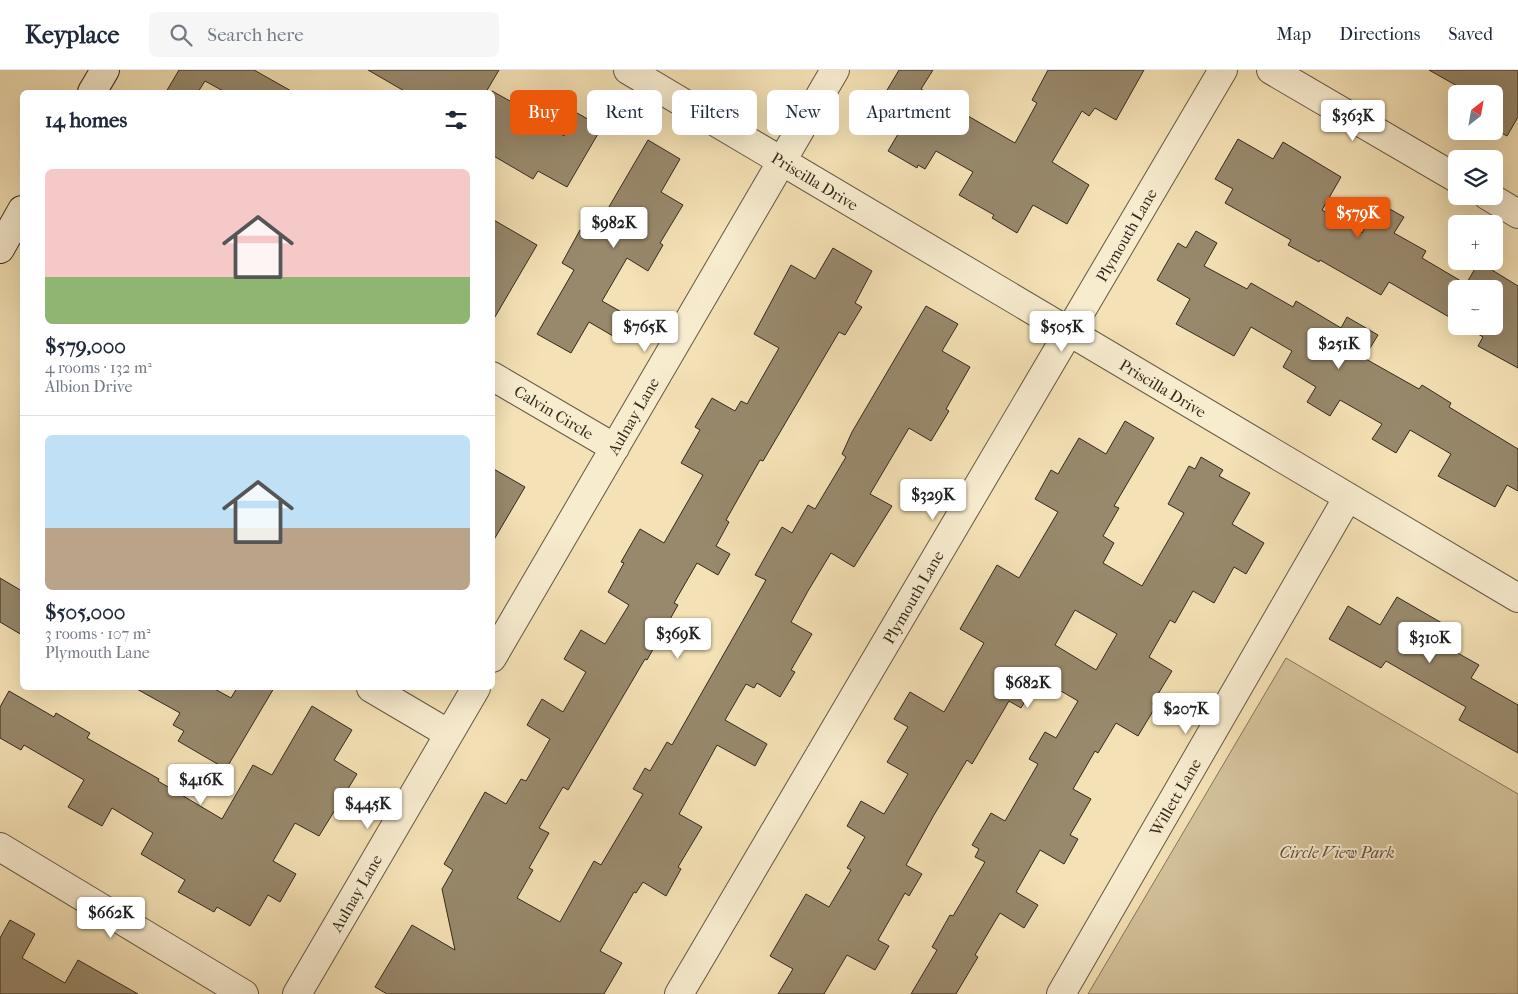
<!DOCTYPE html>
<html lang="en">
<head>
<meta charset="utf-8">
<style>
	:root { --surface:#fff; --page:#f6f6f7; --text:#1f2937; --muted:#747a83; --line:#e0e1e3; --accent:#ea580c }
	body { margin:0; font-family:"IM FELL French Canon",serif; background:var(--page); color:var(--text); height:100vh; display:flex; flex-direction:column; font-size:19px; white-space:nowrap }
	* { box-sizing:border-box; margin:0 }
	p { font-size:16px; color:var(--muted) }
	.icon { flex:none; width:28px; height:28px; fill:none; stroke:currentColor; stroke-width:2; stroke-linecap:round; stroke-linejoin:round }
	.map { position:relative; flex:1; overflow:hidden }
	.side { position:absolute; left:20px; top:20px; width:475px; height:600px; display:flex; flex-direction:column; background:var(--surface); border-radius:8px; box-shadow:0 5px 20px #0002 }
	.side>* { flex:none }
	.hud { position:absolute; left:510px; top:20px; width:475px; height:45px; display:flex; gap:10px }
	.needle { width:32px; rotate:31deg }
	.tools { position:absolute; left:1448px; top:15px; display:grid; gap:10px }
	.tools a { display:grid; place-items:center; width:55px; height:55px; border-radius:8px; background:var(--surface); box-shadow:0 5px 20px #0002; font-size:25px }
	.price { position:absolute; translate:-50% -42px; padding:0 11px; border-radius:5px; background:#fff; color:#222; font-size:16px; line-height:32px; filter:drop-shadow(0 1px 2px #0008) }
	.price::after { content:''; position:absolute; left:50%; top:30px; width:15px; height:11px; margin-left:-8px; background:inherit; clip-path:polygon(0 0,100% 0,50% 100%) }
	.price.on { background:var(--accent); color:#fff }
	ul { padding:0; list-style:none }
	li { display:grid; align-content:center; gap:10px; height:265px; padding:0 25px }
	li+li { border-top:1px solid var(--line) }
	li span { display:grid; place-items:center; height:155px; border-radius:8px; color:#555 }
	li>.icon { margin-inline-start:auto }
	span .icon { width:90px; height:90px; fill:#fffc; stroke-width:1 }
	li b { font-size:21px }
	h2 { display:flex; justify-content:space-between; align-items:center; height:60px; padding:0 25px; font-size:21px }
	.tag { padding:0 18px; border-radius:8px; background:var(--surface); box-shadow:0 5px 20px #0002; font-size:18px; line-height:45px }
	.tag.on { background:var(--accent); color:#fff }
	header { display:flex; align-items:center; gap:30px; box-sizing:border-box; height:70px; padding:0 25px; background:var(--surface); border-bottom:1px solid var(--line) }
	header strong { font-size:24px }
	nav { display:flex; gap:28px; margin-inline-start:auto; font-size:18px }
	.search { width:350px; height:45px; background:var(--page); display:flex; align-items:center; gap:12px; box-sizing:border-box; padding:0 18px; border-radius:8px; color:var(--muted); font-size:19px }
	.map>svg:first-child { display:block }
</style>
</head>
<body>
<header>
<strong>Keyplace</strong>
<div class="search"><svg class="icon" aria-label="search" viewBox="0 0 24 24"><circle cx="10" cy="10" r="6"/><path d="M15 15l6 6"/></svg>Search here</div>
<nav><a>Map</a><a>Directions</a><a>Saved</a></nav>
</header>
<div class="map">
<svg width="1518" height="924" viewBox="0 0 1518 924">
	<rect width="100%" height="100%" fill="#f4e1b5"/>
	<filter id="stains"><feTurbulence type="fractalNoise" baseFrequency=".004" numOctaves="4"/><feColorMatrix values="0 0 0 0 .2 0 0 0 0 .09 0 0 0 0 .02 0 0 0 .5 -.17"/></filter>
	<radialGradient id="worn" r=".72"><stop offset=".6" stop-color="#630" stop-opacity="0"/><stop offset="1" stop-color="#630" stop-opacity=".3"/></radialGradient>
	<path fill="#d3c29b" stroke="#84765c" d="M1286,588L1518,724V924H1088Z"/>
	<path fill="#98896c" stroke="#342a1d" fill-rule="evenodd" d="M179,0H254L293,22H225L205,11L198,22H166Z
		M368,0H499L486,22H406Z
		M899,0H933L921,19L1015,73L1037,33L1032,30L1048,0H1144L1116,50L1095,38L1089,46L1082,41L1052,92L1089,115L1067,154L1033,135L1017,163L992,148L994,145L959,125L973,102L936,81L925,99L918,95L917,98L888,81L901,59L893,54L896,49L877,37Z
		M1429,0H1518V47L1507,66L1494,59V24H1456V38L1449,34L1459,17Z
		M492,21L519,36L518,38L564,66L577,43L602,57L567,117L538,101L533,109L492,85Z
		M1238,69L1273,89L1283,72L1341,107L1322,140L1362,163L1379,133L1404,147L1394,163L1426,181L1422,188L1466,214L1479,192L1518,216V298L1478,276L1483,267L1465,256H1494V219H1456V251L1389,212L1381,225L1320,190L1319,192L1288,175L1291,170L1225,133L1233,119L1215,109Z
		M648,70L680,89L661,122L683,135L660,173L663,175L648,201L627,188L602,231L625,244L613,266L589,252L571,283L537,264L574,200L562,193L580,160L589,165L603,140L606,142Z
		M492,149L537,175L492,252Z
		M1196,161L1217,173L1204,196L1247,219L1251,213L1293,237L1296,231L1341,258L1347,247L1378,265L1364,288L1419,319L1422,315L1451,333L1449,337L1518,379V421L1507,415L1495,437L1438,406L1451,384L1410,360L1396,383L1372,369L1382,354L1340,330L1330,346L1307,332L1316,317L1283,297L1292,281L1251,257L1234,286L1176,254L1190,229L1157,210L1178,173L1186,178Z
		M833,178L872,201L855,233L862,237L845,265L839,262L763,391L760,390L726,450L729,452L716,476L730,484L718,505L697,493L674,533L678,535L647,590L645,589L568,720L563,717L539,758L549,763L529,798L533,800L517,828L560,852L594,791L601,795L643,724L633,719L645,698L650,701L667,672L672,675L766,510L755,505L782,457L792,463L808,435L815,439L846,387L842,384L852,362L926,236L958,254L942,281L970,297L946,339L949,341L931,371L909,358L870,424L892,436L854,497L831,483L808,521L791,552L812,564L791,600L795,602L780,627L757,613L754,618L746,614L725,650L767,674L755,696L717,675L679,744L702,757L678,797L681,799L666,826L643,812L636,823L634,822L600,881L622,893L604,924H387L375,917L412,855L455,880L442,819L453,800L444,794L485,722L506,734L521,709L526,711L550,669L527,655L542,629L563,642L586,602L564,589L581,560L605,574L629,535L608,522L624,493L621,492L640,459L664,473L703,405L681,393L700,360L695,357L712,328L735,341L741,331L747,334L779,278L754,264L791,195L815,209Z
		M1125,351L1154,368L1114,436L1119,438L1103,466L1114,473L1103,493L1142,516L1184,443L1168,434L1189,396L1195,399L1201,387L1223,400L1219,406L1250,423L1232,454L1264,473L1246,504L1234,497L1214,533L1193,521L1175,553L1170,550L1149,587L1172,601L1152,634L1156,636L1138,666L1116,653L1098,683L1095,681L1073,719L1091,729L1070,765L1078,769L1064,794L1040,780L1016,822L1038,835L1024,858L1000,843L975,885L978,887L956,924H911L937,880L932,877L950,845L953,846L985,792L975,787L979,779L972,775L991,743L1005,751L1038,694L1029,689L1045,662L1056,668L1078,631L1039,608L1021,638L1009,631L972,694L967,690L934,745L906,795L922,804L909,826L905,823L878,870L889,876L875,900L847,885L824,924H778L793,899L770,886L806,824L829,837L851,800L847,798L865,767L847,756L861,731L884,744L908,704L887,692L908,657L894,649L910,622L944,642L984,573L960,559L997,495L1019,508L1058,442L1035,429L1051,400L1058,404L1079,368L1106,384ZM1075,540L1117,564L1096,600L1055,575Z
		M492,398L525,417L492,473Z
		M0,508L22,521V565L0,552Z
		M1397,527L1454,560L1445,576L1479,595L1471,608L1518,635V683L1459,650L1466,637L1386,591L1381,598L1329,569L1348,536L1380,555Z
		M135,618H213L231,628L237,618H274L226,699L178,671L184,661L173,655L180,643Z
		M9,621L54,647L56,643L90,663L87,668L159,709L158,711L222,749L253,695L272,705L312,636L352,660L334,690L357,704L319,766L295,753L273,791L296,804L280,832L268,825L250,856L217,837L214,842L178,822L185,810L141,784L153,763L112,738L102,756L68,737L84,710L24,675L21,680L0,668V637Z
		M10,850L35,864L22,888L65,913L78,890L138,924H0V868Z"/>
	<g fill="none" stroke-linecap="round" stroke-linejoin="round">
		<defs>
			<path id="minor" d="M628,0L1518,528
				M1271,0L1456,108
				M1488,126L1518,144
				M492,306L615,378
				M492,588L835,0
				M371,618L449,664
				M0,777L244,924
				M297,924L476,618
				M679,924L1223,0
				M1061,924L1348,427"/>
			<path id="secondary" d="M92,22L105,0
				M0,179L22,140"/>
		</defs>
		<use href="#minor" stroke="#645843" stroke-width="30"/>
		<use href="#secondary" stroke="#342a1d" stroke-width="30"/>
		<use href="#minor" stroke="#f8eccf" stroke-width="28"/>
		<use href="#secondary" stroke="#f8eccf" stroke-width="28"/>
	</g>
	<g text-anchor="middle" stroke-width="4" stroke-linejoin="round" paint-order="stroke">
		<g font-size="16" fill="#342a1d" stroke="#f8eccf">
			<text transform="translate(815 111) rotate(31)" y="6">Priscilla Drive</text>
			<text transform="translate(1126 165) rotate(-60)" y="6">Plymouth Lane</text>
			<text transform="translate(1163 318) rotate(31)" y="6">Priscilla Drive</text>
			<text transform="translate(554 342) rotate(31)" y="6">Calvin Circle</text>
			<text transform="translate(633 346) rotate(-60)" y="6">Aulnay Lane</text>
			<text transform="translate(913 527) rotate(-60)" y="6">Plymouth Lane</text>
			<text transform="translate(1175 727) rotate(-60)" y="6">Willett Lane</text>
			<text transform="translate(356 823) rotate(-60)" y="6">Aulnay Lane</text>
		</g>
		<g font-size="16" font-style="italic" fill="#5c503c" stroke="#f8eccf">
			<text x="1337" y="788">Circle View Park</text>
		</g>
	</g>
	<rect width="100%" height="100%" filter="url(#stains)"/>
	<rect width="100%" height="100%" fill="url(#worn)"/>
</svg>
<div class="tools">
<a><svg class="needle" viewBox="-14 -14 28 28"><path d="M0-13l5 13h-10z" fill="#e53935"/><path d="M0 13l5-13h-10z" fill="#747a83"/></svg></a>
<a><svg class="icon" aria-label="layers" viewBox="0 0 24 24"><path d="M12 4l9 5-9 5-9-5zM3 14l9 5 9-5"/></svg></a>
<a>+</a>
<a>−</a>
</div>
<b class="price" style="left:1353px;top:72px">$363K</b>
<b class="price on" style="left:1358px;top:169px">$579K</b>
<b class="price" style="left:614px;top:179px">$982K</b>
<b class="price" style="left:645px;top:283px">$765K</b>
<b class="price" style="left:1062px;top:283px">$505K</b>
<b class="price" style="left:1339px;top:300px">$251K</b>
<b class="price" style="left:933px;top:451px">$329K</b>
<b class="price" style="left:678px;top:590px">$369K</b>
<b class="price" style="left:1430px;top:594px">$310K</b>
<b class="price" style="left:1028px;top:639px">$682K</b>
<b class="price" style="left:1186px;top:665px">$207K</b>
<b class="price" style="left:201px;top:736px">$416K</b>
<b class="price" style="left:368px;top:760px">$445K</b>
<b class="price" style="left:111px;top:869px">$662K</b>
<div class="hud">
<a class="tag on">Buy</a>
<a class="tag">Rent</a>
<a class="tag">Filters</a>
<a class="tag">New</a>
<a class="tag">Apartment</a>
</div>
<section class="side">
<h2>14 homes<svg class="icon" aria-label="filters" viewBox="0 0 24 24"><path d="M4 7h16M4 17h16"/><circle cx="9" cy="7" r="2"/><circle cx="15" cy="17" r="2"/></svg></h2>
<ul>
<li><span style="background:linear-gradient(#f6c9c9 70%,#8fb573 0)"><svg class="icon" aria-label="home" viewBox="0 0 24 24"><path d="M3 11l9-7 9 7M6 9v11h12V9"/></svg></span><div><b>$579,000</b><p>4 rooms · 132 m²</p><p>Albion Drive</p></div></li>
<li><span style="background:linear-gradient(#bfe0f5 60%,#b9a48a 0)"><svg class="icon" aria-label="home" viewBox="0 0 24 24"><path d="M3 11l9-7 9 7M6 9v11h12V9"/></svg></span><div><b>$505,000</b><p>3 rooms · 107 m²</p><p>Plymouth Lane</p></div></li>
</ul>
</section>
</div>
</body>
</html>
